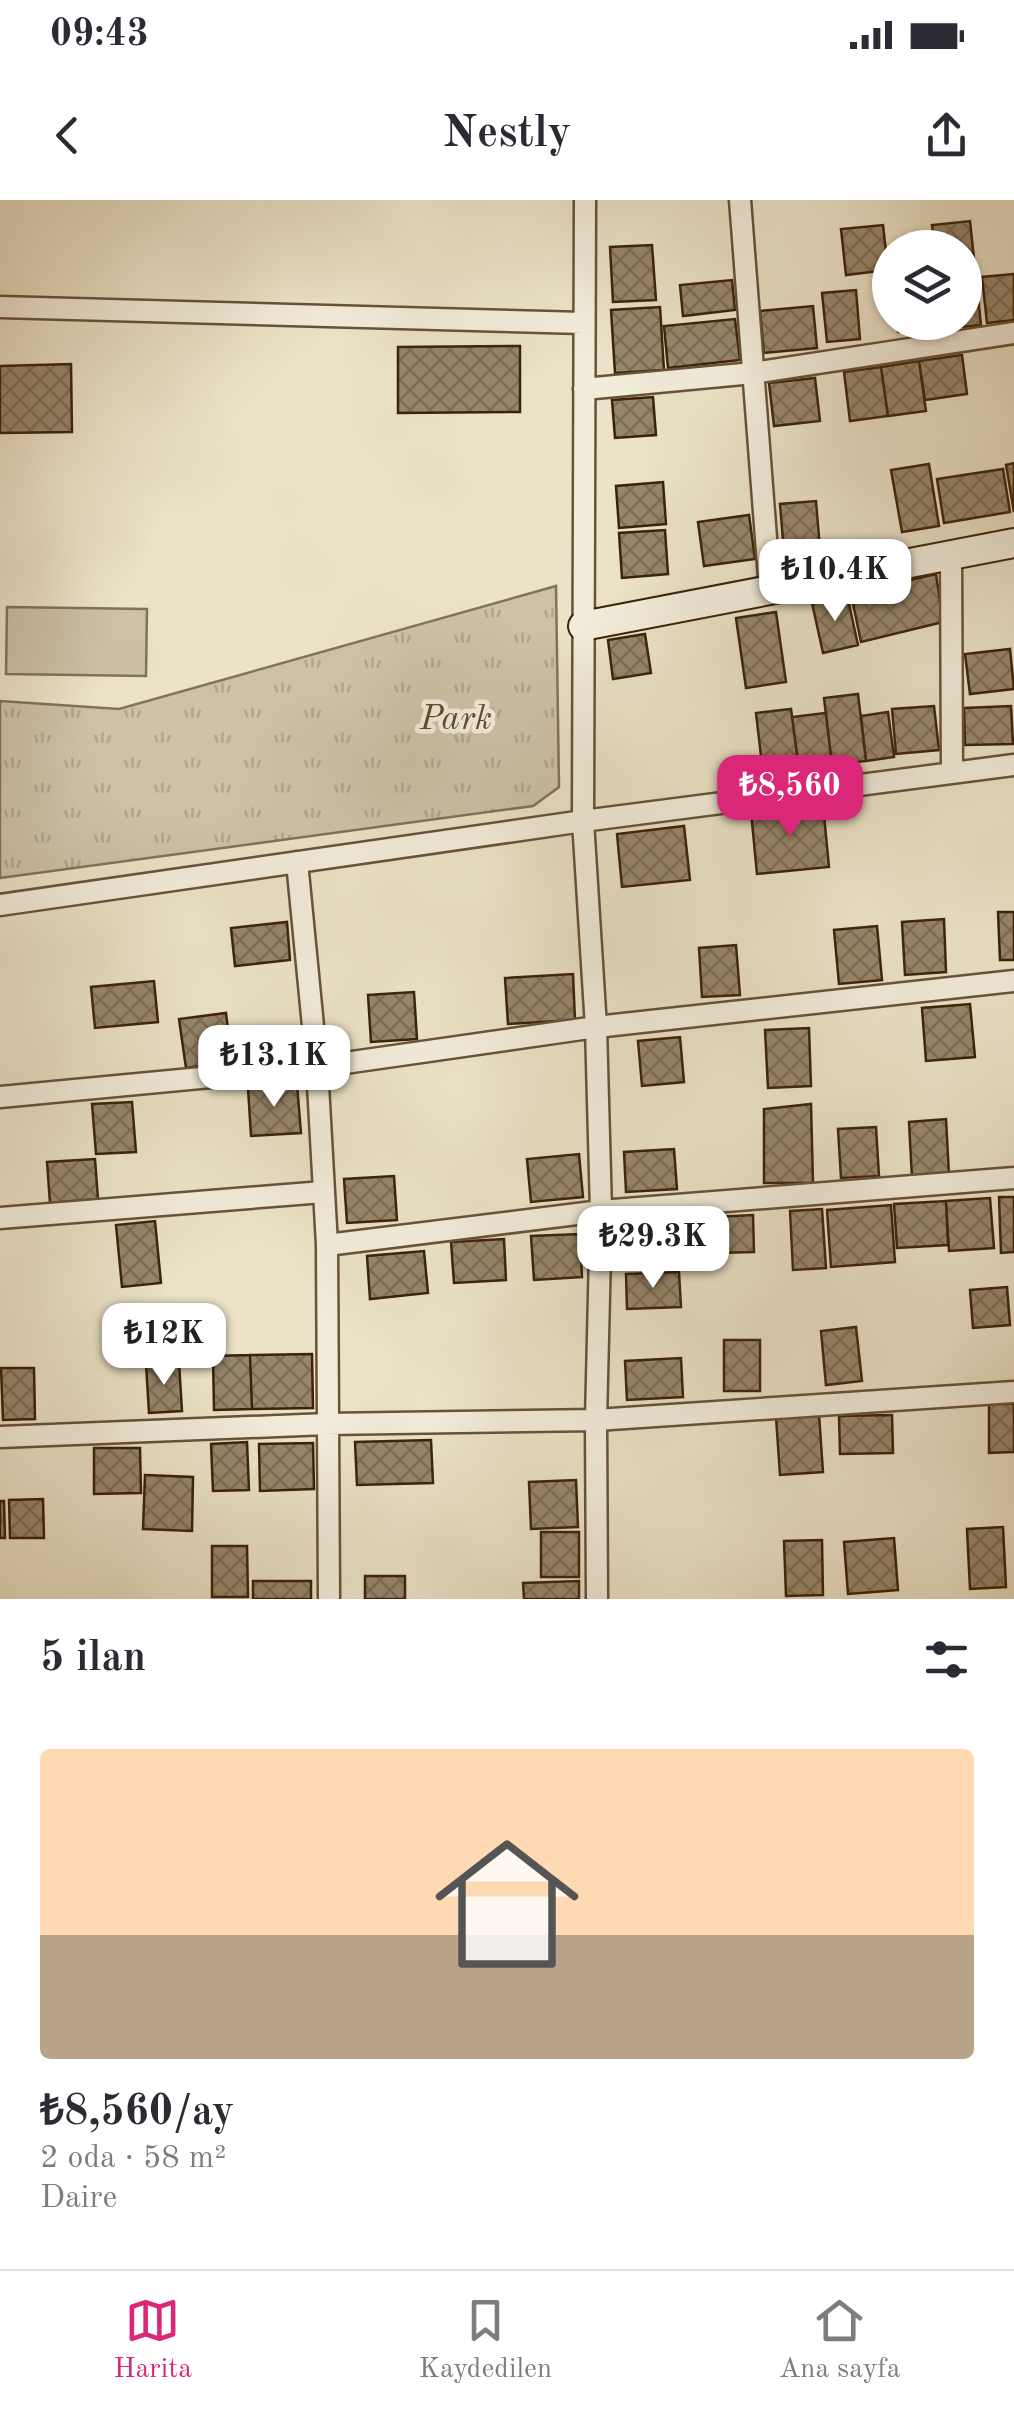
<!DOCTYPE html>
<html lang="tr">
<head>
<meta charset="utf-8">
<style>
	:root { --surface:#fff; --page:#f2f2f3; --text:#2b2b33; --muted:#7c7c81; --line:#e1e1e2; --accent:#db2777 }
	body { margin:0; font-family:"Old Standard TT",serif; background:var(--page); color:var(--text); height:100vh; display:flex; flex-direction:column; font-size:38px; white-space:nowrap }
	* { box-sizing:border-box; margin:0 }
	p { font-size:32px; color:var(--muted) }
	.icon { flex:none; width:55px; height:55px; fill:none; stroke:currentColor; stroke-width:2; stroke-linecap:round; stroke-linejoin:round }
	.map { position:relative; height:1399px; overflow:hidden }
	.drawer { display:flex; flex-direction:column; background:var(--surface); flex:1 }
	.drawer>* { flex:none }
	.fabs { position:absolute; left:872px; top:30px; display:grid; gap:20px }
	.fabs a { display:grid; place-items:center; width:110px; height:110px; border-radius:50%; background:var(--surface); box-shadow:0 2px 8px #0004; font-size:50px }
	.price { position:absolute; translate:-50% -85px; padding:0 22px; border-radius:20px; background:#fff; color:#222; font-size:32px; line-height:65px; filter:drop-shadow(0 2px 5px #0008) }
	.price::after { content:''; position:absolute; left:50%; top:60px; width:30px; height:22px; margin-left:-15px; background:inherit; clip-path:polygon(0 0,100% 0,50% 100%) }
	.price.current { background:var(--accent); color:#fff }
	ul { padding:0; list-style:none }
	li { display:grid; align-content:center; gap:20px; height:530px; padding:0 40px }
	li span { display:grid; place-items:center; height:310px; border-radius:10px; color:#555 }
	li>.icon { margin-inline-start:auto }
	span .icon { width:180px; height:180px; fill:#fffc; stroke-width:1 }
	li b { font-size:42px }
	h2 { display:flex; justify-content:space-between; align-items:center; height:120px; padding:0 40px; font-size:42px }
	.status { display:flex; justify-content:space-between; align-items:center; height:70px; padding:0 50px; background:var(--surface); direction:ltr }
	.status svg { height:28px; fill:currentColor }
	header { display:flex; justify-content:space-between; align-items:center; height:130px; padding:0 40px; background:var(--surface); font-size:45px; font-weight:700 }
	.menu { display:flex; justify-content:space-around; align-items:center; height:140px; border-top:2px solid var(--line); background:var(--surface); font-size:28px; color:var(--muted) }
	.menu a { display:grid; justify-items:center; gap:5px }
	.menu .current { color:var(--accent) }
	.map>svg:first-child { display:block }
</style>
</head>
<body>
<div class="status"><b>09:43</b><svg viewBox="0 0 49 12"><path d="M0 12V9h3v3zM5 12V6h3v6zM10 12V3h3v9zM15 12V0h3v12zM26 1h20v11H26zM47 4h2v5h-2z"/></svg></div>
<header><svg class="icon" aria-label="back" viewBox="0 0 24 24"><path d="M15 5l-7 7 7 7"/></svg>Nestly<svg class="icon" aria-label="share" viewBox="0 0 24 24"><path d="M12 15V3M7 8l5-5 5 5M5 13v7h14v-7"/></svg></header>
<div class="map">
<svg width="1014" height="1399" viewBox="0 0 1014 1399">
	<defs>
		<pattern id="park-tufts" width="24" height="20" patternUnits="userSpaceOnUse" patternTransform="scale(2.5)"><rect width="24" height="20" fill="#cdc1a7"/><path d="M3 7l-1-3M5 7V3M7 7l1-3M15 17l-1-3M17 17v-4M19 17l1-3" fill="none" stroke="#b1a68e"/></pattern>
		<pattern id="building-cross-hatch" width="8" height="8" patternUnits="userSpaceOnUse" patternTransform="scale(2.5)"><rect width="8" height="8" fill="#97866b"/><path d="M0 0l8 8M0 8l8-8" fill="none" stroke="#7c6d56"/></pattern>
	</defs>
	<rect width="100%" height="100%" fill="#ebe2c7"/>
	<filter id="stains"><feTurbulence type="fractalNoise" baseFrequency=".002" numOctaves="4"/><feColorMatrix values="0 0 0 0 .2 0 0 0 0 .09 0 0 0 0 .02 0 0 0 .5 -.17"/></filter>
	<radialGradient id="worn" r=".72"><stop offset=".6" stop-color="#630" stop-opacity="0"/><stop offset="1" stop-color="#630" stop-opacity=".3"/></radialGradient>
	<path fill="url(#park-tufts)" stroke="#847258" stroke-width="2.5" d="M556,386L559,587L533,606L0,678V501L119,509Z"/>
	<path fill="#cdc1a7" stroke="#847258" stroke-width="2.5" d="M7,407L147,409L146,476L6,474Z"/>
	<path fill="url(#building-cross-hatch)" stroke="#3c2208" stroke-width="2.5" d="M970,21L981,125L944,129L943,122H965V48H935L932,25Z
		M883,25L888,70L846,75L841,29Z
		M652,45L656,100L613,102L610,47Z
		M1014,74V120L987,123L982,77Z
		M732,80L735,110L683,116L680,85Z
		M856,90L860,139L827,142L822,93Z
		M813,106L817,148L764,153L760,111Z
		M660,107L664,170L615,173L611,110Z
		M735,119L740,160L668,168L664,126Z
		M897,122H937L938,129L898,132Z
		M520,146V212L398,213V147Z
		M962,155L967,194L925,200L919,161Z
		M919,161L926,211L888,216L881,167Z
		M71,164L72,232L0,233V166Z
		M881,167L888,216L850,221L844,172Z
		M815,178L820,221L774,226L769,183Z
		M653,197L656,235L615,238L612,200Z
		M1014,263V312L1006,265Z
		M929,264L939,326L902,332L891,270Z
		M1003,269L1010,312L944,323L937,279Z
		M663,282L666,324L619,328L616,286Z
		M816,301L820,349L784,352L780,304Z
		M749,315L755,359L704,366L698,322Z
		M665,330L668,374L622,378L619,333Z
		M936,374L943,422L861,442L851,394Z
		M847,395L858,445L823,453L812,403Z
		M776,412L786,482L746,488L736,418Z
		M645,434L651,473L613,479L608,440Z
		M1010,449L1014,489L970,494L965,454Z
		M858,494L866,561L832,565L824,498Z
		M934,506L939,550L896,554L892,509Z
		M1011,506L1013,544L965,545L964,508Z
		M791,509L799,569L763,573L756,513Z
		M888,512L894,557L866,561L861,516Z
		M826,513L832,565L799,569L792,517Z
		M823,605L829,667L757,674L751,612Z
		M684,626L690,680L622,687L617,634Z
		M998,712H1014V760H1000Z
		M944,719L946,772L905,775L902,722Z
		M287,722L290,760L235,766L231,728Z
		M877,726L882,780L839,784L834,730Z
		M736,745L740,795L702,797L699,748Z
		M573,774L575,820L508,824L505,778Z
		M154,781L158,822L95,828L91,787Z
		M414,792L417,839L371,842L368,795Z
		M970,804L975,857L926,861L922,808Z
		M226,813L232,862L186,868L179,819Z
		M809,828L811,886L768,888L765,830Z
		M680,837L684,882L642,886L638,841Z
		M297,884L301,933L251,936L248,888Z
		M132,902L136,952L96,954L92,904Z
		M811,904L813,983H764V909Z
		M946,919L949,975L912,978L909,922Z
		M876,927L879,976L841,978L838,929Z
		M674,949L677,989L626,992L624,952Z
		M579,954L583,997L531,1002L527,959Z
		M95,959L98,999L50,1003L47,962Z
		M394,976L397,1020L347,1023L344,979Z
		M999,997H1014V1052L1001,1053Z
		M990,998L994,1048L949,1051L946,1001Z
		M946,1001L948,1045L897,1048L894,1004Z
		M891,1005L895,1062L831,1067L827,1010Z
		M822,1009L826,1068L793,1070L790,1011Z
		M753,1015L754,1052L715,1053L714,1017Z
		M684,1019L686,1062L642,1064L640,1021Z
		M155,1021L161,1083L122,1087L116,1025Z
		M580,1034L582,1077L534,1080L531,1036Z
		M504,1039L506,1080L454,1083L451,1042Z
		M424,1051L428,1093L370,1099L367,1056Z
		M679,1072L681,1107L627,1109L626,1074Z
		M1007,1087L1010,1125L973,1128L970,1090Z
		M856,1127L862,1181L826,1185L821,1131Z
		M724,1140H760V1191H724Z
		M312,1154L313,1208L252,1209L250,1155Z
		M250,1155L252,1209L214,1210L213,1156Z
		M681,1158L683,1197L627,1200L625,1161Z
		M179,1162L182,1211L149,1213L146,1164Z
		M1,1168H34L35,1219L3,1220Z
		M989,1204H1014V1252L989,1253Z
		M819,1214L823,1272L780,1275L776,1217Z
		M892,1215L893,1253L840,1254L839,1216Z
		M431,1240L433,1283L357,1285L355,1242Z
		M247,1242L249,1290L213,1291L211,1244Z
		M313,1243L314,1289L260,1291L259,1244Z
		M94,1248H140L141,1293L94,1294Z
		M145,1275L193,1277L192,1331L143,1329Z
		M576,1280L578,1327L531,1329L529,1282Z
		M43,1299L44,1338H10L9,1300Z
		M0,1301H4L5,1338H0Z
		M1003,1327L1006,1387L970,1389L967,1329Z
		M541,1332H579V1377H541Z
		M894,1338L898,1390L848,1394L844,1342Z
		M822,1340L823,1395L786,1396L784,1341Z
		M212,1346H247L248,1397H212Z
		M365,1376H405V1399H365Z
		M253,1381H311V1399H253Z
		M579,1381V1399H524L523,1383Z"/>
	<g fill="none" stroke-linecap="round" stroke-linejoin="round">
		<defs>
			<path id="street" d="M585,0L583,621L596,827L601,1011L596,1220L597,1399
				M740,0L770,390
				M0,107L583,123
				M584,189L753,173L1014,133
				M951,355L952,572
				M297,662L317,867L327,1045L329,1399
				M0,705L583,621L1014,565
				M0,897L317,867L596,827L1014,781
				M0,1018L323,992
				M327,1045L601,1011L1014,978
				M0,1237L327,1224L596,1220L1014,1192"/>
			<path id="secondary" d="M583,426L1014,343"/>
		</defs>
		<use href="#street" stroke="#685238" stroke-width="25"/>
		<use href="#secondary" stroke="#3c2208" stroke-width="32"/>
		<use href="#street" stroke="#f2ecdb" stroke-width="20"/>
		<use href="#secondary" stroke="#f2ecdb" stroke-width="28"/>
	</g>
	<g text-anchor="middle" stroke-width="9" stroke-linejoin="round" paint-order="stroke">
		<g font-size="35" font-style="italic" fill="#604a30" stroke="#f2ecdb">
			<text x="456" y="529">Park</text>
		</g>
	</g>
	<rect width="100%" height="100%" filter="url(#stains)"/>
	<rect width="100%" height="100%" fill="url(#worn)"/>
</svg>
<div class="fabs">
<a><svg class="icon" aria-label="layers" viewBox="0 0 24 24"><path d="M12 4l9 5-9 5-9-5zM3 14l9 5 9-5"/></svg></a>
</div>
<b class="price" style="left:835px;top:424px">₺10.4K</b>
<b class="price current" style="left:790px;top:640px">₺8,560</b>
<b class="price" style="left:274px;top:910px">₺13.1K</b>
<b class="price" style="left:653px;top:1091px">₺29.3K</b>
<b class="price" style="left:164px;top:1188px">₺12K</b>
</div>
<section class="drawer">
<h2>5 ilan<svg class="icon" aria-label="filters" viewBox="0 0 24 24"><path d="M4 7h16M4 17h16"/><circle cx="9" cy="7" r="2"/><circle cx="15" cy="17" r="2"/></svg></h2>
<ul>
<li><span style="background:linear-gradient(#ffd9b3 60%,#b9a48a 0)"><svg class="icon" aria-label="home" viewBox="0 0 24 24"><path d="M3 11l9-7 9 7M6 9v11h12V9"/></svg></span><div><b>₺8,560/ay</b><p>2 oda · 58 m²</p><p>Daire</p></div></li>
</ul>
</section>
<nav class="menu">
<a class="current"><svg class="icon" aria-label="map" viewBox="0 0 24 24"><path d="M3 6l6-2 6 2 6-2v14l-6 2-6-2-6 2zM9 4v14M15 6v14"/></svg>Harita</a>
<a><svg class="icon" aria-label="saved" viewBox="0 0 24 24"><path d="M7 4h10v16l-5-4-5 4z"/></svg>Kaydedilen</a>
<a><svg class="icon" aria-label="home" viewBox="0 0 24 24"><path d="M3 11l9-7 9 7M6 9v11h12V9"/></svg>Ana sayfa</a>
</nav>
</body>
</html>
